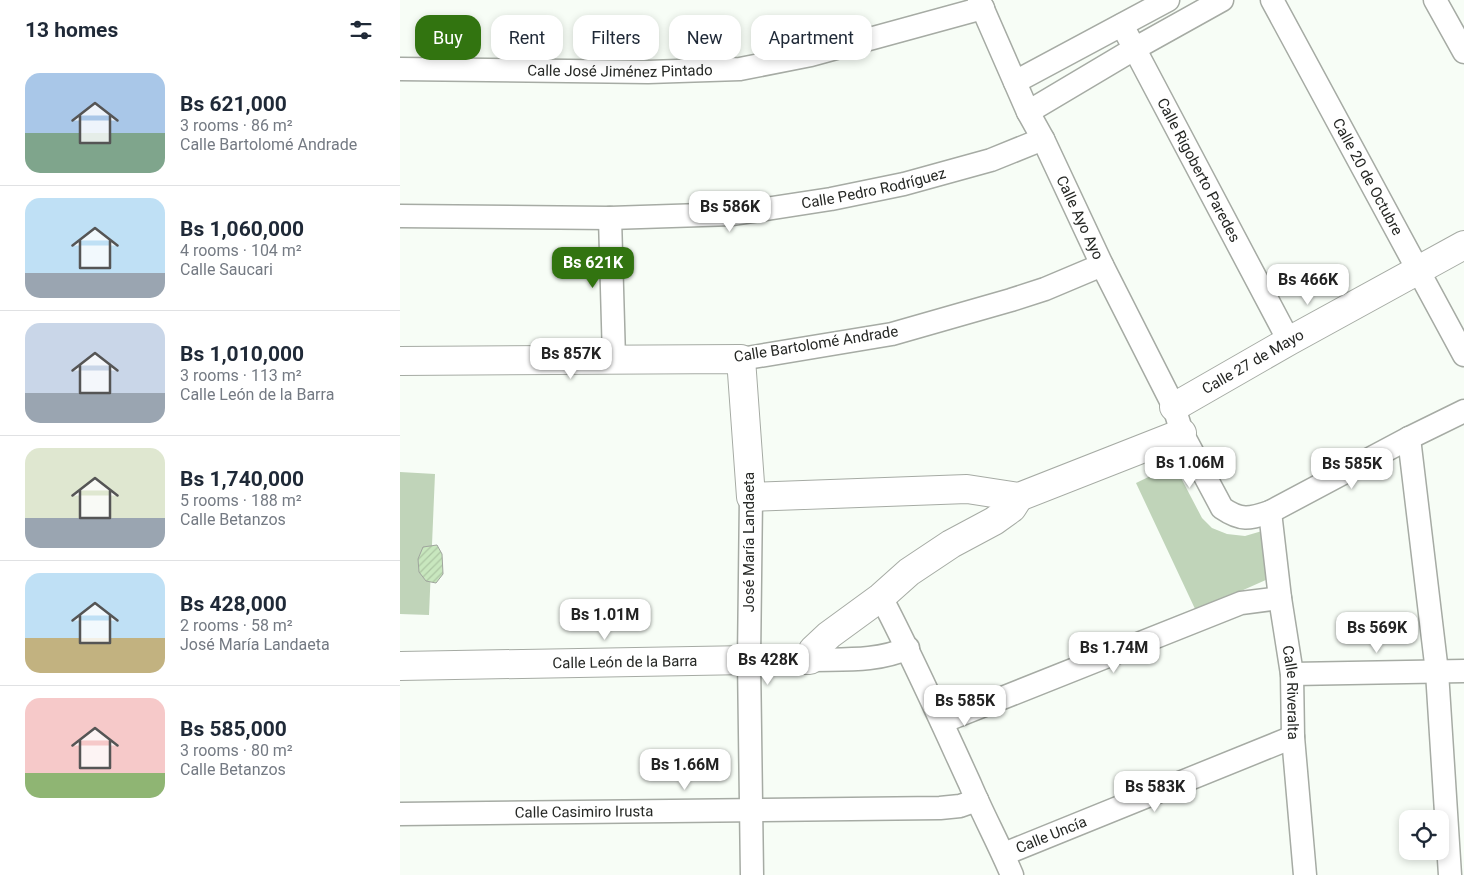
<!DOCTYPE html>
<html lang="en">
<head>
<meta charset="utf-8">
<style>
	:root { --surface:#fff; --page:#f6f6f7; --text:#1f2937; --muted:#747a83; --line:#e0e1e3; --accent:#327410 }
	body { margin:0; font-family:Roboto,sans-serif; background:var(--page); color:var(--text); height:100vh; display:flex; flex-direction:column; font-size:19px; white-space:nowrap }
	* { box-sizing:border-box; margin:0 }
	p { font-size:16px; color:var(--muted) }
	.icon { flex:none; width:28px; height:28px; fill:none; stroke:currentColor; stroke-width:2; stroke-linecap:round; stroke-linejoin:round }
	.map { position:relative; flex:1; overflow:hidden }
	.drawer { display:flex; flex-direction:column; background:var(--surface); width:400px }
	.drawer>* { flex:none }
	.hud { position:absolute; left:15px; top:15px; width:475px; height:45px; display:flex; gap:10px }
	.fabs { position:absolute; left:999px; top:810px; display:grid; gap:10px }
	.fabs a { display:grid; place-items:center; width:50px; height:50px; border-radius:10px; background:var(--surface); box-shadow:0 2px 8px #0003; font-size:25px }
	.price { position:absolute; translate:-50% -42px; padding:0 11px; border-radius:10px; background:#fff; color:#222; font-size:16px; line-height:32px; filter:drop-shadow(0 1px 2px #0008) }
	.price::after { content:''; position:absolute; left:50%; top:30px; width:15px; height:11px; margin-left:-8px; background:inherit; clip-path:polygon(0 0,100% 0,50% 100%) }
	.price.active { background:var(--accent); color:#fff }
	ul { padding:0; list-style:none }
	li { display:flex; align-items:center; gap:15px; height:125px; padding:0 25px }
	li+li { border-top:1px solid var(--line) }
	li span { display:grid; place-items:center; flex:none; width:140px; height:100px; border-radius:15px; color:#555 }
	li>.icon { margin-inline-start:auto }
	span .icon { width:60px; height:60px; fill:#fffc; stroke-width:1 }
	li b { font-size:21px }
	h2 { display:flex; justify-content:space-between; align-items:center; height:60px; padding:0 25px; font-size:21px }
	.tag { padding:0 18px; border-radius:15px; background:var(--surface); box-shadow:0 2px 8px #0003; font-size:18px; line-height:45px }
	.tag.active { background:var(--accent); color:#fff }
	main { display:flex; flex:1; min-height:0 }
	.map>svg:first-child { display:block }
</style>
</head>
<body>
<main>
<section class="drawer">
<h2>13 homes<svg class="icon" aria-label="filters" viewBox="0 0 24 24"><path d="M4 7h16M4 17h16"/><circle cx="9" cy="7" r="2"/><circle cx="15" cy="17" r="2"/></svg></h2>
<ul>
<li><span style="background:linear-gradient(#a9c7e8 60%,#7fa58c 0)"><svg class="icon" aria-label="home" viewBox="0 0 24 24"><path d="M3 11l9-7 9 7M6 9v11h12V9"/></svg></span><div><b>Bs 621,000</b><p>3 rooms · 86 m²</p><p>Calle Bartolomé Andrade</p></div></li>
<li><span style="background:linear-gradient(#bfe0f5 75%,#9aa5b1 0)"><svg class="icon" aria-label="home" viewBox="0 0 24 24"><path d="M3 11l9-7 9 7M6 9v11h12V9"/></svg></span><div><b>Bs 1,060,000</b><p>4 rooms · 104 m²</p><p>Calle Saucari</p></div></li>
<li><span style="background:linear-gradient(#c9d6e8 70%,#9aa5b1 0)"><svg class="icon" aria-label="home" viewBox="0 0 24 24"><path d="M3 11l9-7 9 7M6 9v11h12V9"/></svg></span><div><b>Bs 1,010,000</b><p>3 rooms · 113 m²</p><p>Calle León de la Barra</p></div></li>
<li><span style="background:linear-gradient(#dfe7d0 70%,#9aa5b1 0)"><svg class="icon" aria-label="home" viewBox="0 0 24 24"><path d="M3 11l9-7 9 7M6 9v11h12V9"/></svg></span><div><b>Bs 1,740,000</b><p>5 rooms · 188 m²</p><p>Calle Betanzos</p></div></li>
<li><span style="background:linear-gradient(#bfe0f5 65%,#c2b280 0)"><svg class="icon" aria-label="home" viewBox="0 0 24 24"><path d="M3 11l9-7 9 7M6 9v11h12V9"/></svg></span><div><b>Bs 428,000</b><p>2 rooms · 58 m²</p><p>José María Landaeta</p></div></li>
<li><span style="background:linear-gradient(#f6c9c9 75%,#8fb573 0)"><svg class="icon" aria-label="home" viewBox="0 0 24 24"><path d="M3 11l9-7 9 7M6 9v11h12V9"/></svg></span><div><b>Bs 585,000</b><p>3 rooms · 80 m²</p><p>Calle Betanzos</p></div></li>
</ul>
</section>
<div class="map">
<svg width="1064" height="875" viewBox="0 0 1064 875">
	<defs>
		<pattern id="building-hatch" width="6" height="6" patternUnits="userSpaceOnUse" patternTransform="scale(1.25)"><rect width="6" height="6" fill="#c8e7be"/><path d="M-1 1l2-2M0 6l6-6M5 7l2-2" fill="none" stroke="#acc6a3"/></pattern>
	</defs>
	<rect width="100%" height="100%" fill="#f7fdf6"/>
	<path fill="#c0d4b9" d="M765,469L780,476L802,518L812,528L827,534L845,536L862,531L868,579L796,611L736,483Z
		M0,472L35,474L29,615L0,614Z"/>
	<path fill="url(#building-hatch)" stroke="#a0a59e" d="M37,545L42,554L43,574L36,583L26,581L19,572L18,559L23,547Z"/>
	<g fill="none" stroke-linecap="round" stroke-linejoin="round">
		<defs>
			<g id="minor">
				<path id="s1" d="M579,0L628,112L643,139L702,265L774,407L782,433L822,508C841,521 849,519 870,512L1009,438L1064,411"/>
				<path id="s2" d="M872,0L1064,355"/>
				<path d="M1035,0L1064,52"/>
				<path id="s3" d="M722,25L889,341"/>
				<path id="s4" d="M0,69L248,72L340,69L411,55L583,8"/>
				<path d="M615,82L768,0"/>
				<path d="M628,112L734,49L822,0"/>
				<path id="s5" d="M0,216L210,218L333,214L431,199L504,184L591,160L643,139"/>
				<path d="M210,218L214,359"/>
				<path d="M341,359L492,334L611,300L645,289L702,265"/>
				<path d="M1009,438L1037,672L1050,875"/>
				<path d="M351,497L349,660L352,875"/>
				<path id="s6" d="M870,512L880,598L892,674L893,737L905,875"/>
				<path d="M481,597C513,658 541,721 570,784C583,815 599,844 612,875"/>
				<path d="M410,660C443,659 477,662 508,648"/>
				<path d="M892,674L1064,671"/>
				<path d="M542,722L841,603L880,598"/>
				<path id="s7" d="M0,814L540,808L560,806L577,800"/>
				<path id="s8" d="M604,854L893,737"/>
			</g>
			<g id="tertiary">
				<path d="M0,361L341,359L351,497L567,489L619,497L782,433"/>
				<path id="s9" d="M774,407L889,341L1064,245"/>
				<path id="s10" d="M0,666L349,660H410L413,650L429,635L481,597L509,572L551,544L594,521L612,508L619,497"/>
			</g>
		</defs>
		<use href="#minor" stroke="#a6aba4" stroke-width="25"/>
		<use href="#tertiary" stroke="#a6aba4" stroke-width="30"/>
		<use href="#minor" stroke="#fff" stroke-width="22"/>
		<use href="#tertiary" stroke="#fff" stroke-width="28"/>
	</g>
	<g text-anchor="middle" stroke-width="4" stroke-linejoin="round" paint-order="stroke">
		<g font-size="15" fill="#262825" stroke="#fff">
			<text dy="5" stroke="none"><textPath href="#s4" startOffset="220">Calle José Jiménez Pintado</textPath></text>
			<text dy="5" stroke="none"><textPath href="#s3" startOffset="164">Calle Rigoberto Paredes</textPath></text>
			<text dy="5" stroke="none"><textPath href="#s2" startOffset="201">Calle 20 de Octubre</textPath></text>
			<text dy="5" stroke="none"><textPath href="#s5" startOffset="476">Calle Pedro Rodríguez</textPath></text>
			<text dy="5" stroke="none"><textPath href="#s1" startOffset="240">Calle Ayo Ayo</textPath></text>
			<text transform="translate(416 344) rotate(-9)" y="5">Calle Bartolomé Andrade</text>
			<text dy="5" stroke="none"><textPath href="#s9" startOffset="91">Calle 27 de Mayo</textPath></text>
			<text transform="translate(349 542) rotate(-90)" y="5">José María Landaeta</text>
			<text dy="5" stroke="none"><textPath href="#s10" startOffset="225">Calle León de la Barra</textPath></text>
			<text dy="5" stroke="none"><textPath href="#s6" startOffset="182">Calle Riveralta</textPath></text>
			<text dy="5" stroke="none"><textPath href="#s7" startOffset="184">Calle Casimiro Irusta</textPath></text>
			<text dy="5" stroke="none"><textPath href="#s8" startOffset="51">Calle Uncía</textPath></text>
		</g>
	</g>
</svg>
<div class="fabs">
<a><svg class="icon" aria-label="locate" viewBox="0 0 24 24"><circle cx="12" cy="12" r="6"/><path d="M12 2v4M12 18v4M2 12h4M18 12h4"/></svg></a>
</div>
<b class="price" style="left:330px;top:233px">Bs 586K</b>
<b class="price active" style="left:193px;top:289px">Bs 621K</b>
<b class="price" style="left:908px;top:306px">Bs 466K</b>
<b class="price" style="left:171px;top:380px">Bs 857K</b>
<b class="price" style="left:790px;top:489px">Bs 1.06M</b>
<b class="price" style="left:952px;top:490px">Bs 585K</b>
<b class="price" style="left:205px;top:641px">Bs 1.01M</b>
<b class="price" style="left:977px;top:654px">Bs 569K</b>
<b class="price" style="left:714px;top:674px">Bs 1.74M</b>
<b class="price" style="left:368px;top:686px">Bs 428K</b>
<b class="price" style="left:565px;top:727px">Bs 585K</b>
<b class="price" style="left:285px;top:791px">Bs 1.66M</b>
<b class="price" style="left:755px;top:813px">Bs 583K</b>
<div class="hud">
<a class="tag active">Buy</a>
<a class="tag">Rent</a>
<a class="tag">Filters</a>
<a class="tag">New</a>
<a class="tag">Apartment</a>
</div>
</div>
</main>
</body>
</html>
